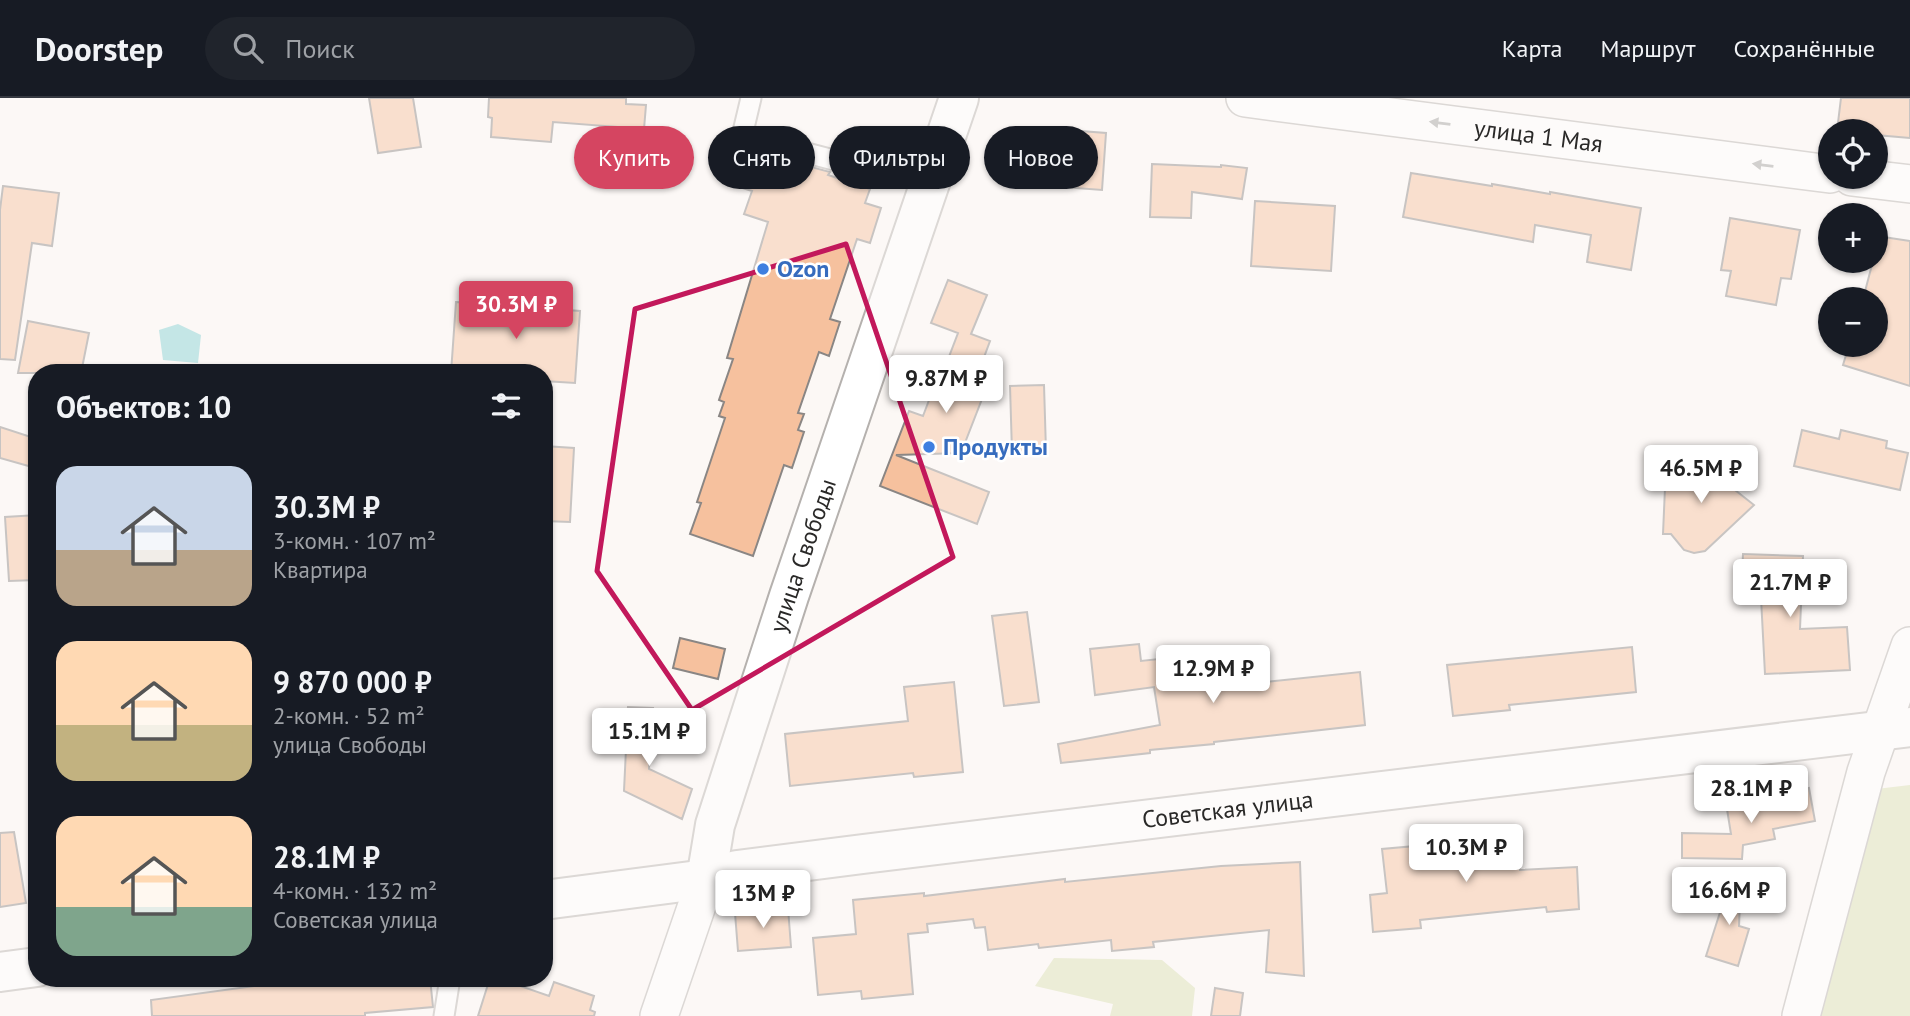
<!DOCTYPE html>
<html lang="ru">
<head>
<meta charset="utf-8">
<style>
	:root { --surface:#171b24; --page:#20242c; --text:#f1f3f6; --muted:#9ea1a6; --line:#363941; --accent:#d54561 }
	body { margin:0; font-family:"PT Sans",sans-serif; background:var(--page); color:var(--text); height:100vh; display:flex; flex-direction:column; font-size:26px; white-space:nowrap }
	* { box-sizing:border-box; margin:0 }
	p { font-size:23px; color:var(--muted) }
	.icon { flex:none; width:38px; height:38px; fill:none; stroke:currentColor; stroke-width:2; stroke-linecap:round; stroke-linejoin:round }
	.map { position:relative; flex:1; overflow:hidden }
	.sheet { position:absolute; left:28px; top:266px; width:525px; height:623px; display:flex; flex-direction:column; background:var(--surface); border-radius:28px; box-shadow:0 2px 5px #0004 }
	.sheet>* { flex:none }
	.guide { position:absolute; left:574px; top:28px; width:665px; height:63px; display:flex; gap:14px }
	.buttons { position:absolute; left:1818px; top:21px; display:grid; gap:14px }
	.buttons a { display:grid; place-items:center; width:70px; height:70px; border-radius:50%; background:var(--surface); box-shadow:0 2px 5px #0004; font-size:35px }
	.price { position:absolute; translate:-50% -60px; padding:0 16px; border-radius:7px; background:#fff; color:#222; font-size:23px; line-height:46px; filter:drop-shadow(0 2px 4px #0008) }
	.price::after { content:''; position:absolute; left:50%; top:42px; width:21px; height:16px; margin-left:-10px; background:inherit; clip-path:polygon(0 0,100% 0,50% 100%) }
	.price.on { background:var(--accent); color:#fff }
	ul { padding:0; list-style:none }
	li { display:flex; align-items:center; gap:21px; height:175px; padding:0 28px }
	li span { display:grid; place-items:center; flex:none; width:196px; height:140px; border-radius:21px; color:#555 }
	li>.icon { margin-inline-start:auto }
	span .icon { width:84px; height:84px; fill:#fffc; stroke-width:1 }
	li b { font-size:30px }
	h2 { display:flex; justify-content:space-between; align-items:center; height:84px; padding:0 28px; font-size:30px }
	.pill { padding:0 24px; border-radius:32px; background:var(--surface); box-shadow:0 2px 5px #0004; font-size:24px; line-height:63px }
	.pill.on { background:var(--accent); color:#fff }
	header { display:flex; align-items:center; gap:42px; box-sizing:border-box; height:98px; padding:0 35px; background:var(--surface); border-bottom:2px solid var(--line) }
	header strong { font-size:33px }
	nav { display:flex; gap:38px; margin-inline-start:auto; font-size:24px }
	.search { width:490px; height:63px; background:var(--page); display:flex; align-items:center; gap:18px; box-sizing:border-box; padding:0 24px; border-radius:38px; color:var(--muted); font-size:26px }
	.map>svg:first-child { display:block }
</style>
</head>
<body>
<header>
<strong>Doorstep</strong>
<div class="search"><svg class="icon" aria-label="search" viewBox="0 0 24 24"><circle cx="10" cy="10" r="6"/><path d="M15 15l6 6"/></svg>Поиск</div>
<nav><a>Карта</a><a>Маршрут</a><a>Сохранённые</a></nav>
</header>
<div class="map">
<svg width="1910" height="918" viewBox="0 0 1910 918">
	<rect width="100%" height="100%" fill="#fcf8f5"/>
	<path fill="#d9dfb2" d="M1910,687V918H1795L1868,692Z
		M1054,860L1162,862L1195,890L1192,918H1110L1113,906L1035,888Z"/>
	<path fill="#82d0d3" d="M178,226L201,237L198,265L163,262L159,232Z"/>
	<path fill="#f6c19e" stroke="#8a8684" stroke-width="2" d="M369,0H413L421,49L378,55Z
		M489,0H626V6L646,7L644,31L553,24L551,44L491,39L492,20L488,19Z
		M1841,0H1910V40L1876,37V33H1837Z
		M1041,30L1106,35L1102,92L1037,87Z
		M741,50L830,74L828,77L870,91L865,105L881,110L870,145L857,141L830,221L840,224L829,258L819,254L798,315L804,316L798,332L804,334L792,370L784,367L753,458L690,436L701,405L697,404L725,320L719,318L724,304L719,302L733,261L727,260L768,124L744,116L752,93L730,86Z
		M1152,66L1221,69V67L1247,70L1242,101L1192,94L1191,120L1150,119Z
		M1411,75L1492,88V86L1550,96V94L1641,110L1631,172L1587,164L1591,137L1535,127L1533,144L1403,119Z
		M3,88L59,95L52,148L32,145L15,262L0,261V112Z
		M1255,103L1335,108L1331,173L1251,168Z
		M1730,120L1800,132L1791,181L1781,180L1776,207L1726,198L1731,173L1721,172Z
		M1877,138L1910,143V288L1843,267L1849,247H1876V201H1863L1873,163H1876Z
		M948,182L987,197L971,236L990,243L973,289L987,288L961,355L896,357L989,394L977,426L880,388L909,313L923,318L931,297L934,298L958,235L931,225Z
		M456,204L580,213L575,285L544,283V275H451Z
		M28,223L89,235L81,275H18Z
		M1044,287L1046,353L1012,354L1010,288Z
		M0,329L37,341V354L32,369L0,360Z
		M1802,332L1839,341L1841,332L1887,343L1886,350L1908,355L1900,392L1794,368Z
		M544,348L574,350L570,424L544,423Z
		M1666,367L1736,370L1735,392L1754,407L1705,453L1694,455L1684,452L1671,436H1663Z
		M37,417V482L9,483L5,419Z
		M1743,456L1803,458L1800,531L1847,529L1850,572L1765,576L1761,500L1741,499Z
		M1027,514L1039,604L1004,608L992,518Z
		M680,540L725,551L718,581L673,570Z
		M1139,546L1141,563L1205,556L1208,590L1360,574L1365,627L1214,644V646L1150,652V655L1061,665L1058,646L1160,627L1154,589L1095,597L1090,551Z
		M1632,549L1636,594L1509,607L1510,612L1453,618L1447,567Z
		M954,584L963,674L914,679L913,675L790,688L785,636L908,623L904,589Z
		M628,609L653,610L649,671L692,691L682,721L624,693Z
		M1809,690L1815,723L1773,731L1775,741L1743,747L1742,761L1682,760V735L1731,736L1726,705Z
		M14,734L26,805L0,809V735Z
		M1516,739L1520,772L1577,769L1579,811L1547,814L1546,809L1420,822L1421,830L1373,834L1370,797L1387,795L1382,751Z
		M1300,764L1304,878L1266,874L1269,832L1153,844L1154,849L1112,853L1111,842L1039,850L1038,846L988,852L985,829L975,830L973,821L927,826L928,834L908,836L913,896L862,901L861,893L818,897L813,840L856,836L853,802L924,795V798L1065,781V784L1221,768Z
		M1733,774L1741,776L1739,828L1749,831L1738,868L1706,858Z
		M788,810L791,849L738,853L735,815Z
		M312,880H430L433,909L365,915V918H152L151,902Z
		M490,880H497L549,898L554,884L594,898L590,912L595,914L594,918H478Z
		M1215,890L1243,895L1240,918H1211Z"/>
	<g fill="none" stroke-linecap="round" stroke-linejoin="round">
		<defs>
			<path id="service" d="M751,0L742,38L868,71
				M444,918L450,880"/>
			<g id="minor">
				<path id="s1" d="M1245,0L1830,76"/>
				<path d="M1852,79L1910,86"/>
				<path d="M659,918L706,781"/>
				<path d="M1801,918L1866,674L1910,548"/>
			</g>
			<g id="tertiary">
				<path id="s2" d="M706,781L715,727L789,498L959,0"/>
				<path id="s3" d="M544,802L706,781L737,772L863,756L1910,629"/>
				<path d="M0,874L37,869"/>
			</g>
		</defs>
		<use href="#service" stroke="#b5b1ae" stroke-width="23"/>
		<use href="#minor" stroke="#b5b1ae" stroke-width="40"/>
		<use href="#tertiary" stroke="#b5b1ae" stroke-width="42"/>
		<use href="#service" stroke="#fff" stroke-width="19"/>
		<use href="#minor" stroke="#fff" stroke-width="37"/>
		<use href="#tertiary" stroke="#fff" stroke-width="38"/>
	</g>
	<defs><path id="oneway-solid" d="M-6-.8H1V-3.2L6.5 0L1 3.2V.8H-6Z" transform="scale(1.75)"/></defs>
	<g fill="#9f9f9e">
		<use href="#oneway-solid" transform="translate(1440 25) rotate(-173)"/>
		<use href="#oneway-solid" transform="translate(1763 67) rotate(-173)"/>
	</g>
	<path d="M0 0H1910V918H0ZM846,146L953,459L692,612L597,473L635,211Z" fill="#fcf8f5" fill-opacity=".55" fill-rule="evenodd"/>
	<path fill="none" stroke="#c2185b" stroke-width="5" stroke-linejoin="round" d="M846,146L953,459L692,612L597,473L635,211Z"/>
	<g fill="#3f7fe0" stroke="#fff" stroke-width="2.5">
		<circle cx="763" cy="171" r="7"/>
		<circle cx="929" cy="349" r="7"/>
	</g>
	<g text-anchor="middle" stroke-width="5" stroke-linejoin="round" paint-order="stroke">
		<g font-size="24" fill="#2a2928" stroke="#fff">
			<text dy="8" stroke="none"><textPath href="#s1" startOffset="296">улица 1 Мая</textPath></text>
			<text dy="8" stroke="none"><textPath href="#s2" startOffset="338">улица Свободы</textPath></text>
			<text dy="8" stroke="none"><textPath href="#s3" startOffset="690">Советская улица</textPath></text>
		</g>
		<g font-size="24" font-weight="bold" fill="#366cbe" stroke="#fff" text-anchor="start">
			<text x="777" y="179">Ozon</text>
			<text x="943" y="357">Продукты</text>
		</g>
	</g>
</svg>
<div class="buttons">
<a><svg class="icon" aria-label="locate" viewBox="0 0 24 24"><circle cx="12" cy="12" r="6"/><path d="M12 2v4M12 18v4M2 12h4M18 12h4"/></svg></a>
<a>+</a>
<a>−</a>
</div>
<b class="price on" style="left:516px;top:243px">30.3M ₽</b>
<b class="price" style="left:946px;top:317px">9.87M ₽</b>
<b class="price" style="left:1701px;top:407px">46.5M ₽</b>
<b class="price" style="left:1790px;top:521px">21.7M ₽</b>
<b class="price" style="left:1213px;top:607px">12.9M ₽</b>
<b class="price" style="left:649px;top:670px">15.1M ₽</b>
<b class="price" style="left:1751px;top:727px">28.1M ₽</b>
<b class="price" style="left:1466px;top:786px">10.3M ₽</b>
<b class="price" style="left:1729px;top:829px">16.6M ₽</b>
<b class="price" style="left:763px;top:832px">13M ₽</b>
<div class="guide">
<a class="pill on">Купить</a>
<a class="pill">Снять</a>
<a class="pill">Фильтры</a>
<a class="pill">Новое</a>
</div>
<section class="sheet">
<h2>Объектов: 10<svg class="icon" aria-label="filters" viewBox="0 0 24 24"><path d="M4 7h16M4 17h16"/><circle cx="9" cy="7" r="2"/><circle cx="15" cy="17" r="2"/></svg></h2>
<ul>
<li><span style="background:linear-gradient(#c9d6e8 60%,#b9a48a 0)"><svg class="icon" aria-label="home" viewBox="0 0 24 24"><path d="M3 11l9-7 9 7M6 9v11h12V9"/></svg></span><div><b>30.3M ₽</b><p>3-комн. · 107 m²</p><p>Квартира</p></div></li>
<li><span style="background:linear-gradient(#ffd9b3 60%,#c2b280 0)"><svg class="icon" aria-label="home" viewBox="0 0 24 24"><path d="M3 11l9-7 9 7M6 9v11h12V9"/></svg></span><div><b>9 870 000 ₽</b><p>2-комн. · 52 m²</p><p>улица Свободы</p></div></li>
<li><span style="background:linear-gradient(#ffd9b3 65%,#7fa58c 0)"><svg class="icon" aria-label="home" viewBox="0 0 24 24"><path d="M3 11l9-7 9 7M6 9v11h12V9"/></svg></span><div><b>28.1M ₽</b><p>4-комн. · 132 m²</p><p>Советская улица</p></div></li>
</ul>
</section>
</div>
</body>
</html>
